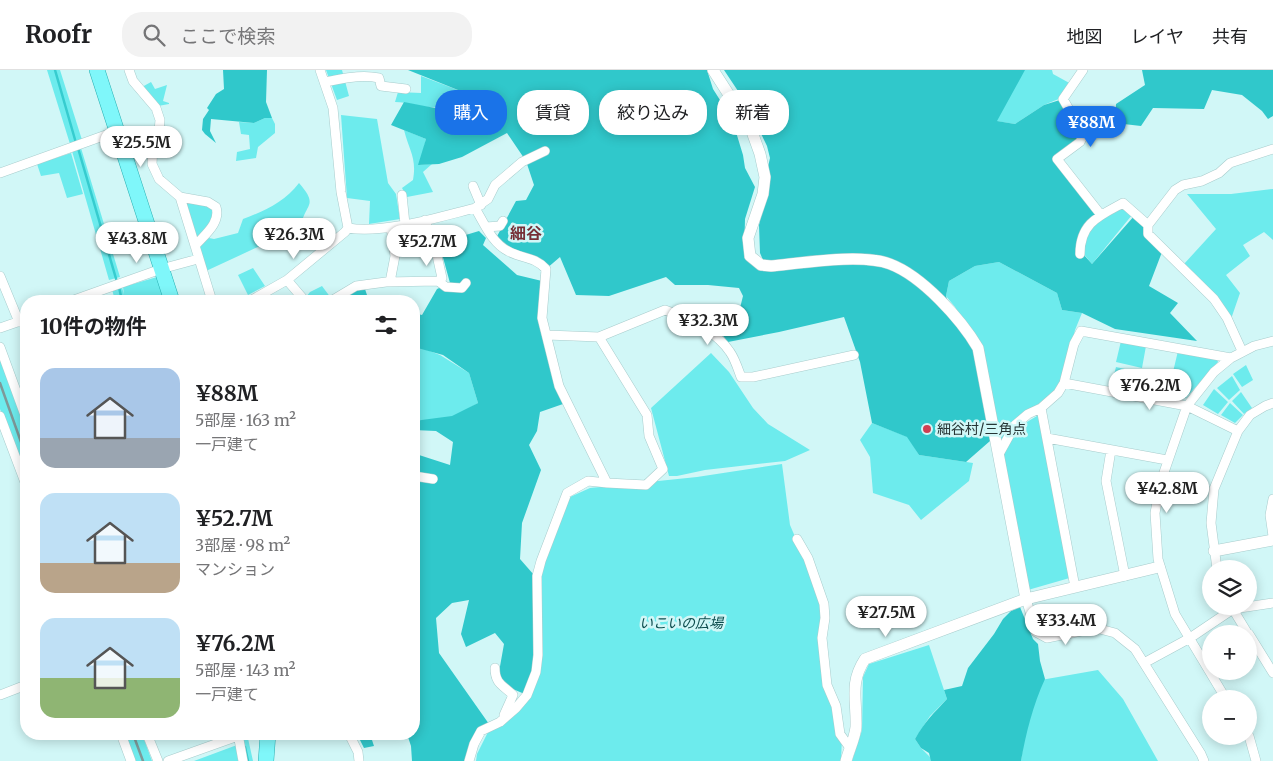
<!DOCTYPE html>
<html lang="ja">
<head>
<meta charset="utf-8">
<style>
	:root { --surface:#fff; --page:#f2f2f2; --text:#202124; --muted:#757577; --line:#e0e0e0; --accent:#1a73e8 }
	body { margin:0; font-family:Merriweather,"Noto Sans JP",serif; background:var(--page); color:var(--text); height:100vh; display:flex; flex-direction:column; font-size:19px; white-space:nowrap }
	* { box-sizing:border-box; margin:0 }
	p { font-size:16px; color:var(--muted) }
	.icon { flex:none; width:28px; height:28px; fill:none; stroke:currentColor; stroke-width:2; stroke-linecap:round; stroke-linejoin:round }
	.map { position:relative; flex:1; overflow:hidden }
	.details { position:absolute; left:20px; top:225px; width:400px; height:445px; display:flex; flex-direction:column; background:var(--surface); border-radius:20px; box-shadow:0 2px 12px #0003 }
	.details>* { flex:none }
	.top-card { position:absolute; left:435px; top:20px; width:475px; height:45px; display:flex; gap:10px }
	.controls { position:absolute; left:1202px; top:490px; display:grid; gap:10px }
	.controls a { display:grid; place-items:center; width:55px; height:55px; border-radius:50%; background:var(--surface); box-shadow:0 2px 12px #0003; font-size:25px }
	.price { position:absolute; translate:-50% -42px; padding:0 11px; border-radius:18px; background:#fff; color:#222; font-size:16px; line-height:32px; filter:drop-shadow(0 1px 2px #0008) }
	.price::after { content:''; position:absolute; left:50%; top:30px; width:15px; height:11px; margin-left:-8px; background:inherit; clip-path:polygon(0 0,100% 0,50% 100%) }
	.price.active { background:var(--accent); color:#fff }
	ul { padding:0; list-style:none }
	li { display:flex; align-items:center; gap:15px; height:125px; padding:0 20px }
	li span { display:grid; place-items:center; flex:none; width:140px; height:100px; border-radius:15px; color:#555 }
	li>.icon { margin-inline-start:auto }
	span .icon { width:60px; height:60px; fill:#fffc; stroke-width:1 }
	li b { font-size:21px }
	h2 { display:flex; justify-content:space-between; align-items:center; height:60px; padding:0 20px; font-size:21px }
	.pill { padding:0 18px; border-radius:20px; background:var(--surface); box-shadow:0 2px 12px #0003; font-size:18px; line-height:45px }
	.pill.active { background:var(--accent); color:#fff }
	header { display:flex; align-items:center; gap:30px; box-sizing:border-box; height:70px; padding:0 25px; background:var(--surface); border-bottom:1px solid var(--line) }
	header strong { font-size:24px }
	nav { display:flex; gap:28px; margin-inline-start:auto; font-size:18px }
	.search { width:350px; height:45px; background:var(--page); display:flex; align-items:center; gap:12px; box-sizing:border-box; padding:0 18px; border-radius:20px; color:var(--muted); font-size:19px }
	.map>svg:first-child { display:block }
</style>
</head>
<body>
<header>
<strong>Roofr</strong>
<div class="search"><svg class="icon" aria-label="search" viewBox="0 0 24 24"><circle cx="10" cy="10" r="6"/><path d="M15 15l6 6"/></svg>ここで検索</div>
<nav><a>地図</a><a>レイヤ</a><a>共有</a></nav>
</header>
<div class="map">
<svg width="1273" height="691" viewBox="0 0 1273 691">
	<rect width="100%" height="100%" fill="#d1f7f7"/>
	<path fill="#6debed" d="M47,0H60L82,70L70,74Z
		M326,0H342L349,26L337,30Z
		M1024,0H1052L1053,4L1073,15L1061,28L1044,35L1015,54L996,51Z
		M421,6L463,22C460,25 456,31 452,34C436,43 412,32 395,32L398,22L421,23Z
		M151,12L155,19L167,15L163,31L169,33V34L158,36L142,17Z
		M341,45L377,49L388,113L396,124L400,149L369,154L370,131L347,128Z
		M265,48H272L275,54V63L258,77L256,88L236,91L237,82L250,79L249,65L241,64L239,52L254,53Z
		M404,60L426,69L420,95L432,94L423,102L433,122L407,127L402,118L413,110C417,88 409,80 404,60Z
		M81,78L120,207L109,210L72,81Z
		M71,83L83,124L67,128L59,103L41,106L37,94Z
		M299,113C320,137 304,133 301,157L206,201L198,177L209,168L214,169L238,163L243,149C264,141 285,132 299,113Z
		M1273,119V170L1264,162L1243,175L1250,186L1226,205L1240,223L1231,249L1184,194L1216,159L1187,124H1231Z
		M183,132L206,134L216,143L212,157L195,172Z
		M1122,136L1132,145L1092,194L1083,183L1087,160Z
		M999,192L1057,223L1062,240L1082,243L1075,260L1064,313L1015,359L1042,343L1073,507L1028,520L999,384L1010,362L997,374L981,289L955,237L946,226L949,211L975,196Z
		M253,198L265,216L248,225L238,205Z
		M157,207L165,231H115L112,219L122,217L124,225L123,217Z
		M322,216L331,228L323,231H309L306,227L310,222Z
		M1121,271L1146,276L1142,298L1116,292Z
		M414,275L440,285L469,303L478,333L452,348L414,351Z
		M1178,281L1217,289L1218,292L1186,328L1167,327Z
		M711,283L729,302L753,338L768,354L810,380L785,391L705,400L677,406H669L651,338Z
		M0,290L26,359V408L0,339Z
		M1246,295L1253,310L1242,317L1233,304Z
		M1116,297L1134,301L1131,320L1111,316Z
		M1232,306L1240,320L1229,330L1217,318Z
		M1214,319L1228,332L1218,344L1203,335Z
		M1241,322L1252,338L1244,344L1232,331Z
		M1230,333L1243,345L1235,353L1221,345Z
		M872,353L908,367L919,385L973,393L969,411L921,450L909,435L873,423L870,387L860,370Z
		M782,394L790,455L808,497L821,536L822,549L818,573L842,667L841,691H476L477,684L488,662L515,637L541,601L542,553L539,506L570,427L590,418L697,407Z
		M929,575L947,629L930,646L915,669L921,678L932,689L931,691H852L862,660L863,607L869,594Z
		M1098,600L1123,629L1158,691H1021L1024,669L1041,610Z
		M124,664H142L152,691H134Z
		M238,664H247L253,691H242Z
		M237,675L238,691H194Z"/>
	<path fill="#30c8cb" d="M223,0H267L266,32L272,48H265L254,53L211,49L210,61L216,73L205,64L202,60L203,49L209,40L207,38L216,24L224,19Z
		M408,0H707L713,19L732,49L743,85L745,98L755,117L745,149L744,188L766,197L760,183L759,155L765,128L766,106L770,88L767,76L746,33L724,0H1025L997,51L1015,54L1044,35L1063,29L1084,67L1057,89L1100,144L1080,169V184L1084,185L1092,194L1135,145L1146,154L1162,182L1149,216L1178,233L1170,243L1197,271L1115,259L1082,243L1062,240L1057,223L999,192L975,196L949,211L946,226L952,244L971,273L986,315L990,371L966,392L919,385L907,367L872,353L860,292L844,247L779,262L728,272L720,262L739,242L743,226L739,218L708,215H675L666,207L609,226L576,225L560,187L546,199L495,170L516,131L526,130L534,115L526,91L507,63L462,87L439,94L418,95L426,69L391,55L404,32L435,38L452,34L463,22Z
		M1142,0H1273V46L1268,49L1262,41L1242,25L1212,20L1204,39L1153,38L1141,56L1115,53L1116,34L1145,15Z
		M479,161L486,168L483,175L517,205L542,211L541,247L563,334L540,342L537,361L529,375L541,400L522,453L520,489L534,505L538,585L527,625L503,615L499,602L504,574L495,563L466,577L461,564L469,530L452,533L436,548L439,583L489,654L470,691H412L411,676L407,664H414V392L419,385L450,395L453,372L436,361L414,360V351L452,346L478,333L469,303L443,285L414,277V243L422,245L437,219L450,213L439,173Z
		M365,219L369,231H329L355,221Z
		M1020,537L1033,569L1038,574L1040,591L1045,609C1033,635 1026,663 1021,691H931L929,683L921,678L915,669C925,651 934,643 947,629L944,620L962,616L968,598L994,564L1003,549L1011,541Z
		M357,664H370L374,676L364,678Z"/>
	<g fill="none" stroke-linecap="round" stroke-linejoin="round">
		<path stroke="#36cccf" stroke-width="2.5" d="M55,0L76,73
			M78,78L117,212
			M119,217L122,231
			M245,677L248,691"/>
		<defs>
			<path id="minor" d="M129,0L133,11L156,38L160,50L159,61L153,76L152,94L159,109L180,127L212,231
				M1083,0L1063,29L1078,55L1082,68L1080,72L1057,89L1101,145
				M324,12C343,9 360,4 379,8L381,16L406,19
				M0,103L117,61
				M473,116L481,135
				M402,125L405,154
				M180,127L208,132L216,137C221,153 204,165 195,176
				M475,138L488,129L495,115L522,92L545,81
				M486,157L500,156L503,151
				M348,158C384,164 439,147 475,138C484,153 492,173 508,181C522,189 534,186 546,199L542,248L559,316L607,413L588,411L567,423L541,491L537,506L538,585L536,602L527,625L516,638L500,652L481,661L474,674L469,691
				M1080,184C1080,153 1099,146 1123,133L1148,155
				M0,206L19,252
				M287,210L305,231
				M438,211L446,217L462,218L466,213
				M390,212L395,186L391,157
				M71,231L161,199L198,189
				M250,231L287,210L345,162L348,158L341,122L333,38L320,0
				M331,231L356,216L386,212L438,211L442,208L436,181L425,150
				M0,258L26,249
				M547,265L599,267L665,240C688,248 716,261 730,282C735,289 738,299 741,307H753L854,285
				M599,267L647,345L649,366L663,399L646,415L607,413
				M0,277L26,348
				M1242,281L1227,248L1214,229L1148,164V155L1175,120L1183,115L1202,111L1219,103L1230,93L1273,79
				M1064,313L1187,336L1238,361
				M1041,338L1075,517
				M0,346L26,415
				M1047,368L1167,390
				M1111,380L1106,411L1125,506
				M999,384L1015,355L1028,344L1041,338L1058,323L1064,313L1074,274L1081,261L1231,288
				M414,406L433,409
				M1273,429L1270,445L1273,466
				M797,469L808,488L824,534L825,548L822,568L827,615L836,636L840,664L850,678
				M1217,499L1211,453L1214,419L1238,361L1250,345L1265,336L1273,333
				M1026,529L1036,562L1047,568L1096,558L1115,563L1135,579L1201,684L1204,691
				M1231,536L1248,564
				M1249,564L1273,603
				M1144,593L1190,568L1233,539L1273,533
				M495,598C495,614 503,615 513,625L504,645
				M0,625L26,615
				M1226,629L1175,544L1158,489L1155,443L1161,411L1187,336L1214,302L1231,288L1254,276L1273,271
				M121,664L131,691
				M147,664L158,691
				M238,664L243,691
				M349,664L358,682L359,691
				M1249,666L1256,691
				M168,691L238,666"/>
			<path id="tertiary" d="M713,0L751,59L760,84L765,107L763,124L748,168L750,186L761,195L771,196C802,193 862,183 890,194C922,206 961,249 978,278L1026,529
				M1214,481L1273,470
				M846,691C849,680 855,668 856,657C857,631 849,613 865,589L1026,529L1159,497"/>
			<path id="primary" d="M97,0L172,231
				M266,691L268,664"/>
		</defs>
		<use href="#minor" stroke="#a8cccc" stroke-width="10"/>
		<use href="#tertiary" stroke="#a8cccc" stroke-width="12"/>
		<use href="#primary" stroke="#29b0b2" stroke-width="16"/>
		<use href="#minor" stroke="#fff" stroke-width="9"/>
		<use href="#tertiary" stroke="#fff" stroke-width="11"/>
		<use href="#primary" stroke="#7ff7fa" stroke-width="15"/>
		<path stroke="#7e9999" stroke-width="2.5" d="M0,313L26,386
			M133,664L143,691"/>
	</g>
	<circle fill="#cf3e52" stroke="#d1f7f7" stroke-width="2" cx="927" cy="359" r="5"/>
	<g text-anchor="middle" stroke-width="5" stroke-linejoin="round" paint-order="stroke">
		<g font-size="14" fill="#263535" stroke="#d1f7f7" text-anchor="start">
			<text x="937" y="364">細谷村/三角点</text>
		</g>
		<g font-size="14" font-style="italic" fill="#0c4c4d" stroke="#d1f7f7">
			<text x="681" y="558">いこいの広場</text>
		</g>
		<g font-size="16" font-weight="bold" fill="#762f36" stroke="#d1f7f7">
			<text x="526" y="169">細谷</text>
		</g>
	</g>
</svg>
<div class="controls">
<a><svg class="icon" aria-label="layers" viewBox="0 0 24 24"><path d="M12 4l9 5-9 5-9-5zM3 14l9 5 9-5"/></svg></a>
<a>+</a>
<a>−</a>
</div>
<b class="price active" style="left:1091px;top:78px">¥88M</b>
<b class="price" style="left:141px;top:98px">¥25.5M</b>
<b class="price" style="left:294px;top:190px">¥26.3M</b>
<b class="price" style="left:137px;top:194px">¥43.8M</b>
<b class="price" style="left:427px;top:197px">¥52.7M</b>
<b class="price" style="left:708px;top:276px">¥32.3M</b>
<b class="price" style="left:1150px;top:341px">¥76.2M</b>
<b class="price" style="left:1167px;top:444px">¥42.8M</b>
<b class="price" style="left:886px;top:568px">¥27.5M</b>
<b class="price" style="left:1066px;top:576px">¥33.4M</b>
<div class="top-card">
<a class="pill active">購入</a>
<a class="pill">賃貸</a>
<a class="pill">絞り込み</a>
<a class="pill">新着</a>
</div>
<section class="details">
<h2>10件の物件<svg class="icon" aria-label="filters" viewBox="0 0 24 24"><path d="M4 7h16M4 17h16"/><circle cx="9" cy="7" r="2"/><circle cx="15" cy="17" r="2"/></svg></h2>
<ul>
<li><span style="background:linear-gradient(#a9c7e8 70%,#9aa5b1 0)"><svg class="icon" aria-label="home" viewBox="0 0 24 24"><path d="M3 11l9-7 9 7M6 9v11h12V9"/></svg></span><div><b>¥88M</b><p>5部屋 · 163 m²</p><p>一戸建て</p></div></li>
<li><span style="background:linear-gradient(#bfe0f5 70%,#b9a48a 0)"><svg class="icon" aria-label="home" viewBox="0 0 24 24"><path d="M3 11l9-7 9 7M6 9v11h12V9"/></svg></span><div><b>¥52.7M</b><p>3部屋 · 98 m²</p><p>マンション</p></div></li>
<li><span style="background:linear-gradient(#bfe0f5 60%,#8fb573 0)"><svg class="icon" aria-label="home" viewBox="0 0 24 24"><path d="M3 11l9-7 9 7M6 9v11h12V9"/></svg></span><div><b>¥76.2M</b><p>5部屋 · 143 m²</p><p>一戸建て</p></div></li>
</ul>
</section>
</div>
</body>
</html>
